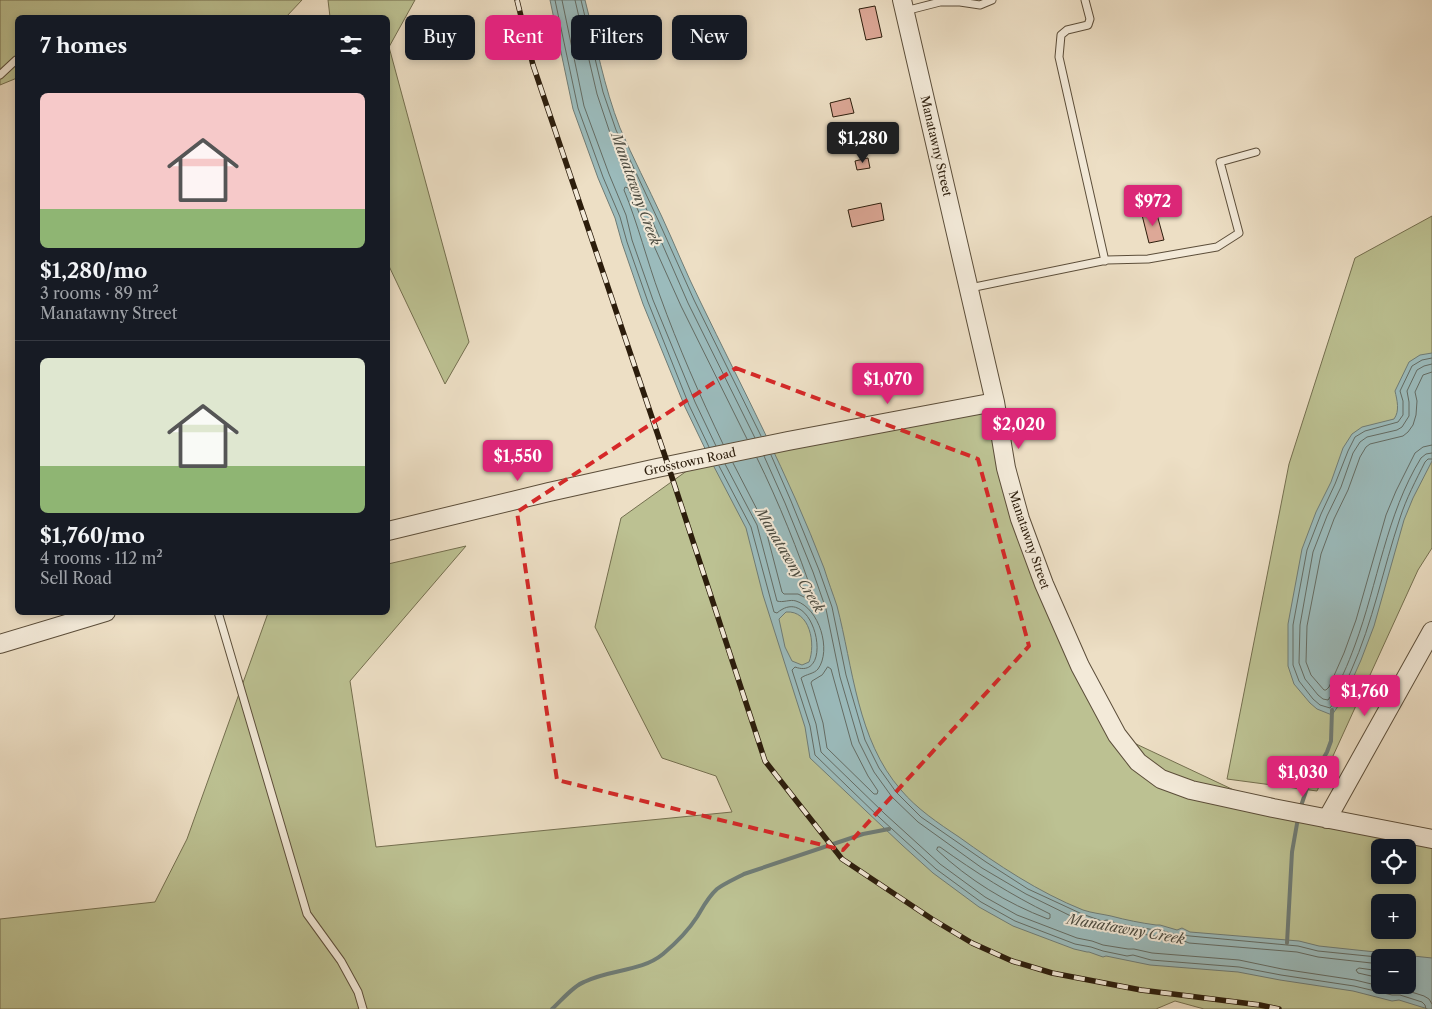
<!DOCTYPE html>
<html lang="en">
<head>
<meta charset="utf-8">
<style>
	:root { --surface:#171b24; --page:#242831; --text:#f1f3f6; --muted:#9ea1a6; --line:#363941; --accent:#db2777 }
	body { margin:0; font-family:"Libre Caslon Text",serif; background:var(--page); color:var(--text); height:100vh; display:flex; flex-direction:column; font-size:19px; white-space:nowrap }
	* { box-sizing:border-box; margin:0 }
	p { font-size:16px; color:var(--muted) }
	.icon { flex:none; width:28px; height:28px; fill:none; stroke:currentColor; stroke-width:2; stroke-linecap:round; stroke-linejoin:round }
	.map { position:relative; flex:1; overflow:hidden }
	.sheet { position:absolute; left:15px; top:15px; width:375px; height:600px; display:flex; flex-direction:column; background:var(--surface); border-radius:8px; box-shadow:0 2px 8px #0003 }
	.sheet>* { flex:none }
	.hud { position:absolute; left:405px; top:15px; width:475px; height:45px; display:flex; gap:10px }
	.tools { position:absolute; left:1371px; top:839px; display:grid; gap:10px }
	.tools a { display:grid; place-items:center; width:45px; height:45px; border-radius:8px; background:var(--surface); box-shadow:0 2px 8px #0003; font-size:25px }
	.price { position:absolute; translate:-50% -42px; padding:0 11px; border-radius:5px; background:var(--accent); color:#fff; font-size:16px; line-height:32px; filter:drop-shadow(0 1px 2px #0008) }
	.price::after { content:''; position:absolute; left:50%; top:30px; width:15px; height:11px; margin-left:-8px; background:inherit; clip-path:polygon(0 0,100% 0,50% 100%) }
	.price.current { background:#222; color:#fff }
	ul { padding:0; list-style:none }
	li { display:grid; align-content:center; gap:10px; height:265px; padding:0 25px }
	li+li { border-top:1px solid var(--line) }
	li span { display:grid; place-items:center; height:155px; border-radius:8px; color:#555 }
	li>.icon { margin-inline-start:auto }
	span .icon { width:90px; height:90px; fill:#fffc; stroke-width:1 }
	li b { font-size:21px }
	h2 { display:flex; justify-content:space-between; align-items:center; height:60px; padding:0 25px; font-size:21px }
	.chip { padding:0 18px; border-radius:8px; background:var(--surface); box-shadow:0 2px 8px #0003; font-size:18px; line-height:45px }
	.chip.current { background:var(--accent); color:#fff }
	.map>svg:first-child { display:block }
</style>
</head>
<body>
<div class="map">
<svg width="1432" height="1009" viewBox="0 0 1432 1009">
	<rect width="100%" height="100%" fill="#eddfc5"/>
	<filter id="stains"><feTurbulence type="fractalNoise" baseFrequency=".004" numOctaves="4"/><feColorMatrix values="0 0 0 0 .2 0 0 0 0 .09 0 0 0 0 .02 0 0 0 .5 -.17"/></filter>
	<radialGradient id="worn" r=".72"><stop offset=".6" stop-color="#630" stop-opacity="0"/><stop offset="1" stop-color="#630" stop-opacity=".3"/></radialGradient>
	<path fill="#bcc192" stroke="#746f4f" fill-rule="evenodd" d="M0,0H302L286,17L18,18L17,78L0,85Z
		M328,0H415L389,47L469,342L445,384L388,264V18L330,17Z
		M1432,216V548L1418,570L1317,791L1227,779L1289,464L1355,258Z
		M995,402L1044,584L1117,735L1272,808L1432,842V1009H1204L1175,1001L1156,1009H0V919L155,902L187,839L268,613L388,612V564L466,546L350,681L376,847L732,812L716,776L662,758L595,627L621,518L702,460ZM1380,848H1408V875H1380ZM1380,902H1408V930H1380ZM1380,958H1408V985H1380Z"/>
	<path fill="#9bbbbc" stroke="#6f7c76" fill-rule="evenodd" d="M550,0H585C596,43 604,87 620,128C633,158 648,187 662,217C675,245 686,273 700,301C743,390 789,476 824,568C828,581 833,594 837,606C853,667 857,740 901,790C917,809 938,823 959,837C998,865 1038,892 1083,910C1092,913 1102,914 1111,916C1126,920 1141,923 1156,925H1160L1177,930L1182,928L1190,932L1299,941L1319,946L1432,958V1009H1428L1399,1000L1392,1001L1353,991L1280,980L1238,972L1150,965L1106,956L1103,957L1089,952H1087L1074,949L1013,926L979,907L933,873L902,845L810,758L805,727L763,595L746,528L711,461L685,407L643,304L622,243L615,218L598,178L573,109ZM786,612C810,610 816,644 809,662L802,665L792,661L785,647L779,619ZM1380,958H1408V985H1380Z
		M1432,353V461L1413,498L1404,520L1374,626L1361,660L1345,696L1332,715L1317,709L1310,703L1294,684L1288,666V624L1302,549L1316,512L1331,482L1343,448L1352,434L1362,427L1394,419C1400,411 1397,400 1395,391L1409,362L1420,355Z"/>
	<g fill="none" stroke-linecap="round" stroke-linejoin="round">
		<path stroke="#646c64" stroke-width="1" d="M555,0L578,108L603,177L620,217L627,242L648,302L689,405L709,447
			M562,0L584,106L609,174L626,215L632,240L653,300L695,402L716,446
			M575,0L597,94L610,133L654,225L688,303L755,438
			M581,0L603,92L616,130L659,222L694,300L761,436
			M1432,358L1422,360L1412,366L1400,391L1403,401V415L1398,422L1365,431L1355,437L1348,451L1335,484L1321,514L1307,550L1293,625V665L1299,681L1313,699L1320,705L1330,708C1339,697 1345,684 1351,671C1373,622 1383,569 1400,518C1406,499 1416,480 1425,462L1428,459H1432
			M1432,364L1424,366L1417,370L1407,391L1409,402V416L1402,427L1397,430L1367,437L1360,442L1353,453L1341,487L1327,516L1313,552L1300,625L1299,663L1305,679L1318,695L1323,699L1328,700C1340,684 1348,664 1355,645C1378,583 1386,515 1421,458L1426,454L1432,453
			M1432,372L1423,375L1415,392L1417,401L1416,415L1413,425L1408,432L1403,436L1370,444L1366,447L1360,457L1348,490L1334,519L1321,554L1307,626L1306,662L1311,675L1324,690H1326L1329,687L1344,653L1356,620L1386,515L1396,491L1415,453L1423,447L1432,445
			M723,444C700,396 678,346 660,296C647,261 638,224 624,190L625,187L628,188L681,306L747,439
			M771,455L791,501L819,570L832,607L846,675L865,740L879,768L896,792L921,817L986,862L1028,889L1082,914L1102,921L1107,920L1119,924L1155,930C1163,929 1169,934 1177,935C1182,935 1184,935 1190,936L1298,946L1318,951L1387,958
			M764,456L785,503L813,572L826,609L840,677L859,742L874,772L892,797L918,822L982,868L1026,894L1079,920L1099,926L1107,927L1119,930L1154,936H1160L1174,941L1182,940L1189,943L1297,952L1318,957L1380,964
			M733,463L764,523L782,592L784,594H798L812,601L814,598C798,550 779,503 757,458
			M725,464L757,525L777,601C783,603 790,599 796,601C819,608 832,650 818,669C814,674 806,674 801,678L816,724L821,752L885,814L940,864L985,897L1017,915L1077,938L1092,941L1103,945L1128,949H1134L1152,953L1239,960L1282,969L1355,980L1392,989H1402L1424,996L1429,999L1432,1004
			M719,466L751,527L774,612L777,613C814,581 836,682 795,667L792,670L810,726L815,755L881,819L936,869L981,902L1015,921L1075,944L1091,947L1103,951L1127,956L1133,955L1151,960L1239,967L1281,975L1354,986L1392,995H1400L1422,1002L1425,1005L1426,1009
			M828,667L831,669L852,745L868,776L878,791L877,794H874L827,748L823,723L811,683L812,681L822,675Z
			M938,847H940C975,872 1011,895 1050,914V918L1048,919C1006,903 969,880 937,850Z
			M1380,971L1359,968L1356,970L1358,973L1380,978"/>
		<path stroke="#6f7c76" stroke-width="4" d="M1300,809L1308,785L1327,752L1331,741L1332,710
			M1287,943L1292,852L1298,818
			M552,1009C561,1001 573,986 584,982C610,969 641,972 663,954C676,943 688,931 697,917C703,907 708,897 717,889C725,883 735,879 744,874L863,834L889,829"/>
	</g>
	<path fill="#dda897" stroke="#2c1d0c" d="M875,6L882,37L866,40L859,9Z
		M850,98L854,113L833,117L830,103Z
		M868,158L870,168L857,170L855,161Z
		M881,203L884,220L852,227L848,210Z
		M1156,211L1164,240L1149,243L1142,215Z"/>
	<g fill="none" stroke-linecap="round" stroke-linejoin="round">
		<defs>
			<path id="service" d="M1085,0L1090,19L1088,25L1067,30L1061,35L1059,57L1105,261
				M905,11L940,2H960L980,5L992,0
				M0,75L16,60L18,61
				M970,288L1107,260L1148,259L1217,247L1239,233L1220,162L1256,152
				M218,612L307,914L341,961L358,992L363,1009"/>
			<path id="tertiary" d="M902,0L995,402L1006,468L1020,519L1044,584L1080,666L1117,735L1138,762L1161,779L1191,790L1273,808L1432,839
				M388,531L549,492L657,468L788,441L995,402
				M0,644L106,612
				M1327,819L1432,631"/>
		</defs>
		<use href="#service" stroke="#5c4e3a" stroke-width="9"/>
		<use href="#tertiary" stroke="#5c4e3a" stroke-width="20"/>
		<use href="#service" stroke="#f3ead9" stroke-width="7"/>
		<use href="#tertiary" stroke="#f3ead9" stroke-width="18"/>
		<defs>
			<path id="rail" d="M517,0L533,65L666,459L765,761L842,859L932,919L972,943L1012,961L1052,973L1141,990L1260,1005L1279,1009"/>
		</defs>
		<use href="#rail" stroke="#2c1d0c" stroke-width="5.5"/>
		<use href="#rail" stroke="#f3ead9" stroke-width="4" stroke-dasharray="11" stroke-linecap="butt"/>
	</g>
	<path fill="none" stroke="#d62828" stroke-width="4" stroke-dasharray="10 6" stroke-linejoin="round" d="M736,368L978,459L1029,646L843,850L557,780L517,512Z"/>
	<g text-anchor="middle" stroke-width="4" stroke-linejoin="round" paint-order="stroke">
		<g font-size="12" fill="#2c1d0c" stroke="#f3ead9">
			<text transform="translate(936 146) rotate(77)" y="4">Manatawny Street</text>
			<text transform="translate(690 462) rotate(-12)" y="4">Grosstown Road</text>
			<text transform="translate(1029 540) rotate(71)" y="4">Manatawny Street</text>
		</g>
		<g font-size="14" font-style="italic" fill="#4d4c41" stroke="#f3ead9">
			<text transform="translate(636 189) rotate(70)" y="5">Manatawny Creek</text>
			<text transform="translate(790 560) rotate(59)" y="5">Manatawny Creek</text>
			<text transform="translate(1126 929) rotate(10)" y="5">Manatawny Creek</text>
		</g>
	</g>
	<rect width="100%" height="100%" filter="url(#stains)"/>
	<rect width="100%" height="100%" fill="url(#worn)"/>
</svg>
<div class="tools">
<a><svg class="icon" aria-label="locate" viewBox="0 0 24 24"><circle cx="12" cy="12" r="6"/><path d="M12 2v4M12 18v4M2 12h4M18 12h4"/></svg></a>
<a>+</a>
<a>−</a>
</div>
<b class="price current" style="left:863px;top:164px">$1,280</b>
<b class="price" style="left:1153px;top:227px">$972</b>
<b class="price" style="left:888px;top:405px">$1,070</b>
<b class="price" style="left:1019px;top:450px">$2,020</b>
<b class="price" style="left:518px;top:482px">$1,550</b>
<b class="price" style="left:1365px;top:717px">$1,760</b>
<b class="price" style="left:1303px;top:798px">$1,030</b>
<div class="hud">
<a class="chip">Buy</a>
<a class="chip current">Rent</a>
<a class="chip">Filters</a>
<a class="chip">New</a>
</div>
<section class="sheet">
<h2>7 homes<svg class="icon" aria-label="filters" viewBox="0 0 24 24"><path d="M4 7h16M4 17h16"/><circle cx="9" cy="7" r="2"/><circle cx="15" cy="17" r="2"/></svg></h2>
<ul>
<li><span style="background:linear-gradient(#f6c9c9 75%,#8fb573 0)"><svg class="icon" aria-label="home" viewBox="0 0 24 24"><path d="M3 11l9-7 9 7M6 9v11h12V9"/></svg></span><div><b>$1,280/mo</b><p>3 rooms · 89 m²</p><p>Manatawny Street</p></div></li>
<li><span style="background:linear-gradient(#dfe7d0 70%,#8fb573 0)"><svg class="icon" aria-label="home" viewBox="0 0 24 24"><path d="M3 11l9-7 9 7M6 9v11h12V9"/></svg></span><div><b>$1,760/mo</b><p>4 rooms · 112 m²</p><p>Sell Road</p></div></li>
</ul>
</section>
</div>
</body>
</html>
